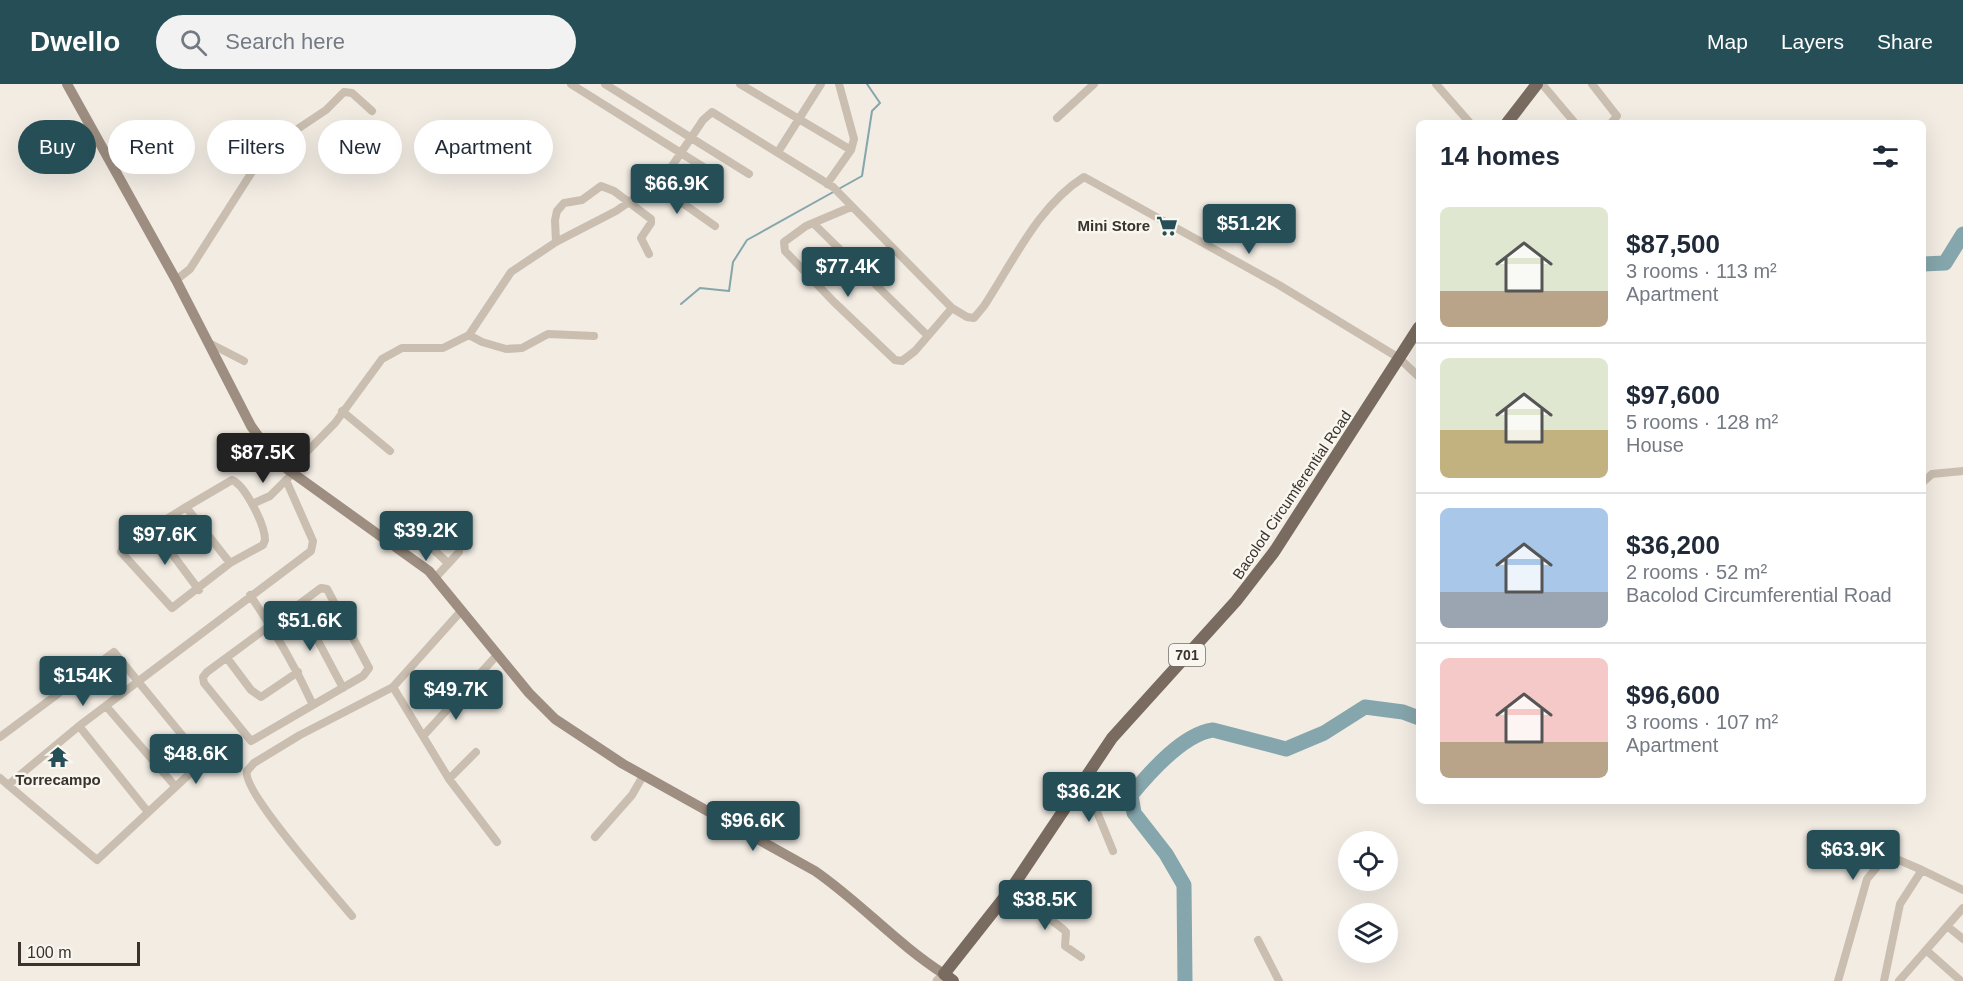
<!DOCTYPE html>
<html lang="en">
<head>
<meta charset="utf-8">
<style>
	:root { --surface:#fff; --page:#f2f2f3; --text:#1f2937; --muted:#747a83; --line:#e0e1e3; --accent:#264e57 }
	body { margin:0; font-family:Arial,sans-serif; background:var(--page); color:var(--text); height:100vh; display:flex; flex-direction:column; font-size:22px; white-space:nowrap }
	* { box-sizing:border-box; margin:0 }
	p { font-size:20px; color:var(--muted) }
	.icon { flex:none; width:33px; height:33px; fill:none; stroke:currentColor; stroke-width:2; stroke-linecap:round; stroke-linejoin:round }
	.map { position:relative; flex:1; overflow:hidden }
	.side { position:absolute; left:1416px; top:36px; width:510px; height:684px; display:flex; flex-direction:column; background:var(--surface); border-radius:9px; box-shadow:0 6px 24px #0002 }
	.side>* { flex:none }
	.top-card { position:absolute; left:18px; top:36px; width:570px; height:54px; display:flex; gap:12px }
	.tools { position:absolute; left:1338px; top:747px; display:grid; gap:12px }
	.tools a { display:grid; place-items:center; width:60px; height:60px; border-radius:50%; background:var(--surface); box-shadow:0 6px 24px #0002; font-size:30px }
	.scale { position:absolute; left:18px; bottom:15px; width:122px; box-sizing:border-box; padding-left:6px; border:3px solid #39322d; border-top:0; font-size:16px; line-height:21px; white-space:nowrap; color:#39322d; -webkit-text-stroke:4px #f9f6ef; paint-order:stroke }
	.price { position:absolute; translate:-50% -51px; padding:0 14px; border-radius:6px; background:var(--accent); color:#fff; font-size:20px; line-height:39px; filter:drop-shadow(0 2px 3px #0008) }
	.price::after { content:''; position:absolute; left:50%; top:36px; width:18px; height:14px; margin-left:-9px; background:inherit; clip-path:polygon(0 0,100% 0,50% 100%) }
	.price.on { background:#222; color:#fff }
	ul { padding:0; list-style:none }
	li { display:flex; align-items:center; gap:18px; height:150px; padding:0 24px }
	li+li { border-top:2px solid var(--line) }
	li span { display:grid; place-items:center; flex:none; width:168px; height:120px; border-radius:9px; color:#555 }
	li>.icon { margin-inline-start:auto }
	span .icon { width:72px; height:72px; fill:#fffc; stroke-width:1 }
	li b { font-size:26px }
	h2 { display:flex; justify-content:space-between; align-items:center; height:72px; padding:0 24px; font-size:26px }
	.pill { padding:0 21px; border-radius:27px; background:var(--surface); box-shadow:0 6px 24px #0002; font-size:21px; line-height:54px }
	.pill.on { background:var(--accent); color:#fff }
	header { display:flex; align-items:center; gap:36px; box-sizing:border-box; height:84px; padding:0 30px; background:var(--accent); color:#fff }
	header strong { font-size:28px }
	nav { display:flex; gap:33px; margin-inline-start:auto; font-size:21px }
	.search { width:420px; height:54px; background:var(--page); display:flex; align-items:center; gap:15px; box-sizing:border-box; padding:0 21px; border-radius:33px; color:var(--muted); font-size:22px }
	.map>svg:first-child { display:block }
</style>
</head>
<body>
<header>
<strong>Dwello</strong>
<div class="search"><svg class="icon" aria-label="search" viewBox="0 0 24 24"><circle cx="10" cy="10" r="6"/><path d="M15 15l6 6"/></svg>Search here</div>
<nav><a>Map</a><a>Layers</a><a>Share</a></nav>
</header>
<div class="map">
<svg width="1963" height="897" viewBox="0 0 1963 897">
	<rect width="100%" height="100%" fill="#f2ece3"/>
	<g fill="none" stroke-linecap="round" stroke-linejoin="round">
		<path stroke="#85a6ac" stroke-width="2" d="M681,220L700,204L729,207L733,178L747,156L862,92L872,27L880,19L867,0"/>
		<path stroke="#85a6ac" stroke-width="15" d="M1923,180L1945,179L1963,150
			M1185,897L1184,801L1166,770L1134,729L1131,711C1150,688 1183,650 1213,646L1286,665L1324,649L1365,623L1403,628L1419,634"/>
		<path stroke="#c9beb0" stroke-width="8" d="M571,0L716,91
			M605,0L749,90
			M740,0L851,66
			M1436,0L1470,39
			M1542,0L1575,39
			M1592,0L1617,32L1611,39
			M1057,34L1094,0
			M778,68L821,0
			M654,99L715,142
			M827,100L851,66L854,55L839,0
			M851,123L806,142L784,158L785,167L834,218L895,276L902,277L915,267L952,224
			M813,139L927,251
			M556,158L555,136L557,127L564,119L582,116L601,102L614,107L651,135V139L641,154L649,170
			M176,196L190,185L266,66L326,26L344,8L352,9L372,27
			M469,251L482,258L506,265L522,264L548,250L594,252
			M209,259L244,277
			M342,327L390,367
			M288,387L335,339L382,275L402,264H443L469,251L511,188L556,158L616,127L645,107L672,82L703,36L712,28L833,103L952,224L967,233L974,234L984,222C1013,178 1038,122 1084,93L1279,201L1399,274L1419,293
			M232,396C245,401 265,441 265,456L263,461L230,479L186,423Z
			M1923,398L1932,390L1963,387
			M252,420L270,412L289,393
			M186,423L123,462L121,468L172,524L230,479
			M435,435L459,463V468L436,493
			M152,443L199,506
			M424,457L448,479
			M250,511C274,546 295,582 313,621L251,657L204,599L203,593L207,588L321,504L327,505L369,584L363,592L313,621
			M299,521L343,604
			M227,574L251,606L261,613L298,588
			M393,603L449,695L497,758
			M106,622L175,702
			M79,642L148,728
			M424,651L498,570
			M0,653L114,568L195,667
			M199,681L97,776L8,701L79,642L311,467L313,457L286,396
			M0,694L8,701
			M449,695L476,668
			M1077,704L1095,723L1113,767
			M595,753L632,711L643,692
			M1011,805L1063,845L1066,848L1065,862L1081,873
			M352,832C335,811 241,707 247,687L254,679L300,651L393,603L462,526
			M1947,842L1963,855
			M1258,856L1279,897
			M1926,866L1961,897
			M1838,897L1867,795L1887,771L1922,786
			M1884,897L1900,820L1922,786L1963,806
			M1899,897L1963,824"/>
		<path stroke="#c9beb0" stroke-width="9" d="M937,897L944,890"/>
		<path stroke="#9d8e81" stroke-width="10" d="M67,0L176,196L251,342L276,377L429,487L529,609L555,635L623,680L815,787C860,818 897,860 944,890"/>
		<path stroke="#796b60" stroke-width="12" d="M1507,39L1537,0
			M953,897L944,890L1011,805L1112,654L1236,517L1274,468L1419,243"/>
	</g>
	<defs>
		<symbol id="supermarket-bare" viewBox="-9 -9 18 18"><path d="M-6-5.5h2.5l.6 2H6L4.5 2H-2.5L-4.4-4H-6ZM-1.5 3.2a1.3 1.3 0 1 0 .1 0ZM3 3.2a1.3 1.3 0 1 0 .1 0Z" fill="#264e57" stroke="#f9f6ef" stroke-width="2.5" paint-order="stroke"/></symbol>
		<symbol id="temple-bare" viewBox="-9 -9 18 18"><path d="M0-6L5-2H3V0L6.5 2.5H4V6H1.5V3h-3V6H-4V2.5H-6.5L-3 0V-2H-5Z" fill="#264e57" stroke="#f9f6ef" stroke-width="2.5" paint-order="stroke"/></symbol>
	</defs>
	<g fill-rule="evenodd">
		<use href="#supermarket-bare" x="1152" y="127" width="30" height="30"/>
		<use href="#temple-bare" x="43" y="658" width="30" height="30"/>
	</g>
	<g text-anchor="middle" stroke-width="5" stroke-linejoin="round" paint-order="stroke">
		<rect fill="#f9f6ef" stroke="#736d67" stroke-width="1.5" x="1169" y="560" width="36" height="22" rx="4.5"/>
		<g font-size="14" font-weight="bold" fill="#39322d">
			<text x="1187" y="576">701</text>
		</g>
		<g font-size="15" font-weight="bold" fill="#39322d" stroke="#f9f6ef" text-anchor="end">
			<text x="1150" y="147">Mini Store</text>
			<text x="58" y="701" text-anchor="middle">Torrecampo</text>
		</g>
		<g font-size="15" fill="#39322d" stroke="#f9f6ef">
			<text transform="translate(1292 411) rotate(-56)" y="5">Bacolod Circumferential Road</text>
		</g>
	</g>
</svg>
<div class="tools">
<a><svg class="icon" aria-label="locate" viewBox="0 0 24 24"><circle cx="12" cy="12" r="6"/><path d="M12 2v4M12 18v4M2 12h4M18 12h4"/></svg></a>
<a><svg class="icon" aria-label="layers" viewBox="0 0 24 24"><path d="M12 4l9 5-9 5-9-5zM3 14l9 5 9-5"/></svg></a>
</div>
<div class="scale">100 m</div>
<b class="price" style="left:677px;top:131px">$66.9K</b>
<b class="price" style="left:1249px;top:171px">$51.2K</b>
<b class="price" style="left:848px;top:214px">$77.4K</b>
<b class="price on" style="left:263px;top:400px">$87.5K</b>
<b class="price" style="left:426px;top:478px">$39.2K</b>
<b class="price" style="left:165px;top:482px">$97.6K</b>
<b class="price" style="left:310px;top:568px">$51.6K</b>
<b class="price" style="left:83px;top:623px">$154K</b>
<b class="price" style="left:456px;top:637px">$49.7K</b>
<b class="price" style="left:196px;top:701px">$48.6K</b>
<b class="price" style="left:1089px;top:739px">$36.2K</b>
<b class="price" style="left:753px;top:768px">$96.6K</b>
<b class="price" style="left:1853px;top:797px">$63.9K</b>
<b class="price" style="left:1045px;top:847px">$38.5K</b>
<div class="top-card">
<a class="pill on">Buy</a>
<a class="pill">Rent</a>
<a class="pill">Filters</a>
<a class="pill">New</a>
<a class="pill">Apartment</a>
</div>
<section class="side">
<h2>14 homes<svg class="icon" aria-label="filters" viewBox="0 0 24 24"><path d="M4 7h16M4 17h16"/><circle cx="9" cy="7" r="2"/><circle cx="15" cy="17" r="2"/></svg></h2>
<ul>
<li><span style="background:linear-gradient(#dfe7d0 70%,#b9a48a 0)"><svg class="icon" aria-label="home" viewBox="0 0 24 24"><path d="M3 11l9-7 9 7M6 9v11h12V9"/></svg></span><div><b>$87,500</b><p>3 rooms · 113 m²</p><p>Apartment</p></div></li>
<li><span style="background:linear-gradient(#dfe7d0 60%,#c2b280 0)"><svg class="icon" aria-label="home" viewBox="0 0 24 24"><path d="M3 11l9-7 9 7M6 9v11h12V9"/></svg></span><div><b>$97,600</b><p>5 rooms · 128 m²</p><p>House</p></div></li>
<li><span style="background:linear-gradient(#a9c7e8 70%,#9aa5b1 0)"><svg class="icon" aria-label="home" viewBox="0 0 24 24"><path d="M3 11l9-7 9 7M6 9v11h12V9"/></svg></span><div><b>$36,200</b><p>2 rooms · 52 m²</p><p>Bacolod Circumferential Road</p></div></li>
<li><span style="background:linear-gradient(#f6c9c9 70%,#b9a48a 0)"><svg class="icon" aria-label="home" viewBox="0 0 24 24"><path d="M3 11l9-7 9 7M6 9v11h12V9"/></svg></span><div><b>$96,600</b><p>3 rooms · 107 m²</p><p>Apartment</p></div></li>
</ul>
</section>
</div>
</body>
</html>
